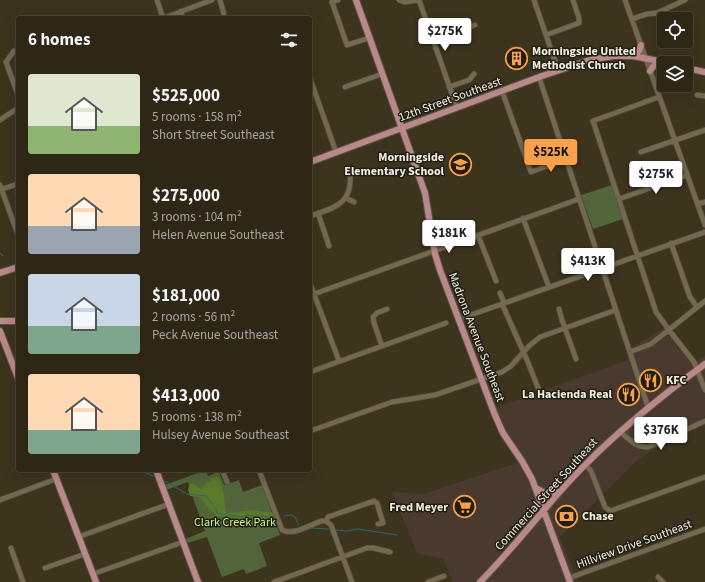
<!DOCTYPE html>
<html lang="en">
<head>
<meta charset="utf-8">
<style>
	:root { --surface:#2e2716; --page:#362f1f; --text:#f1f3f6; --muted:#a7a5a1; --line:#494435; --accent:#f8a14a }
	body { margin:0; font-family:"Source Sans 3",sans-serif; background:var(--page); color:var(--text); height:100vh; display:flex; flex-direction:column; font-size:15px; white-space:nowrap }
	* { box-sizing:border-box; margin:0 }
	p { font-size:13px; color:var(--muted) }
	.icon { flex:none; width:22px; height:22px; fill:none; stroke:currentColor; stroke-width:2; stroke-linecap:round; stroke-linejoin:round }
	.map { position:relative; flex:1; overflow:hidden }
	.panel { position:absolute; left:16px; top:16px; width:296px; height:456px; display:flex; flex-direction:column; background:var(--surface); border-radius:4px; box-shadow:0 4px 16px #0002,0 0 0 1px var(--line) }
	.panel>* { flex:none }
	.tools { position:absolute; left:657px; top:12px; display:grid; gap:8px }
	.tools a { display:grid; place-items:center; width:36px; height:36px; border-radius:4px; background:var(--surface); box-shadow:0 4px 16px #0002,0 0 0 1px var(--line); font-size:20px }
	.price { position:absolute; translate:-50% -34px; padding:0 9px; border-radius:4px; background:#fff; color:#222; font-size:13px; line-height:26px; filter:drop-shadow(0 1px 2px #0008) }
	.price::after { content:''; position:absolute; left:50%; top:24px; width:12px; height:9px; margin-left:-6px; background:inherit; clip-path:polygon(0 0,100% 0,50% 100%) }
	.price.current { background:var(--accent); color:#111 }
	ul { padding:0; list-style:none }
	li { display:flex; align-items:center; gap:12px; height:100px; padding:0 12px }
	li span { display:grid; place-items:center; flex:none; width:112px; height:80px; border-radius:4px; color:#555 }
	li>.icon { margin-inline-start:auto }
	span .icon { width:48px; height:48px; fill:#fffc; stroke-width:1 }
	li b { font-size:17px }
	h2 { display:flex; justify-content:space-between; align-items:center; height:48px; padding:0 12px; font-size:17px }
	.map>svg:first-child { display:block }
</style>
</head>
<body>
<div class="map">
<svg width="705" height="582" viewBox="0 0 705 582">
	<rect width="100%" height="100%" fill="#3d341e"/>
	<path fill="#4a392e" d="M669,325L697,361L705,356V416L635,462L560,537L578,582H450L452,581L443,559L417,553L392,492L424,494L517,463L493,420L495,408L628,360L631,348Z"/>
	<path fill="#52653a" d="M462,158L468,160L464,170L458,167Z
		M612,185L623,219L593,229L581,195Z
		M206,470L208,476L219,472L224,485L239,480L243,492L262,485L280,535L259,543L267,566L246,574L244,569L222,577L207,537L187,543L185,539L205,531L192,495H193L188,482L166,490L165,485Z"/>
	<path fill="#5a792a" d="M214,476L220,478L224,497L226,513L253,510L274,513L276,520L272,521L250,517L239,519L216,516L200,497L190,496L188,489L190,484H194L201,489Z"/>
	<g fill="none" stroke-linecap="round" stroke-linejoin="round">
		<path stroke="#266a72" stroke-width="1" d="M0,253L3,256
			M140,470L153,476
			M165,481L187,494L207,496C210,502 216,507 217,513L240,517L249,515L254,517L264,516L272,519
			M284,516L292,515L295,517L299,526
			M336,530L347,531L358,529L397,535
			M304,531L310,528L328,529"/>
		<defs>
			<path id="minor" d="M157,0L163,18
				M220,0L225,18
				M338,0L332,2L347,45L369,38
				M399,0L405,2L419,0
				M419,0L457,108
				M534,0L558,70
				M625,0L705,225
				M181,11L183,18
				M164,18L212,0
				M632,19L647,14L657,13L685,0
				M546,35L579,23V18L573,0
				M432,40L475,25
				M18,50L14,51L6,62L18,95
				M539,77L648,407
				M310,78L336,152
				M345,87L382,74
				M449,87L469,80L474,74
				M502,91L531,172L566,159
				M697,95L705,96
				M659,97L593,121L656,312L669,330L694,362L705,390
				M0,120L18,108
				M641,152L705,130
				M0,185L18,235
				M2,189L18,184
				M346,198L354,202
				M619,199L687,175
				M698,204L705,202
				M318,213L329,246
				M310,216C336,207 353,204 350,172
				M523,218L549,287
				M478,235L496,281
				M671,243L690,297L697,307
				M310,283L339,361
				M500,293L503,300V306L527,360L539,390
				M314,294L579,199
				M559,309L562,320L576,359
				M465,317L705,232
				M382,346L374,323L373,317L377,313L387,309
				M630,352L651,344L705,301
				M310,372L446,323
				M310,431L392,402L435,395L502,372L511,366L529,346L540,337L616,310
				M620,432C628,438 636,448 648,447L705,421
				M585,464L591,471L605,507L610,511L705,477
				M222,470L227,482
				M259,470L282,530C294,536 311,524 322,521H326L331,525L352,582
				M0,500L56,479
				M326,521L328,517L374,501L377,503L383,523L378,524
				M78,537L169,504
				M11,548L23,582
				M45,568L85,554
				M93,574L183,542
				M658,577L663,582
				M569,578L705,529
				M274,582L367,548H373L390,552
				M428,582L444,576"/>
			<path id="major" d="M356,0L425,193L435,254L440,270L495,415L503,433L522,461L532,479L570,582
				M633,56L639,51L641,45
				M686,68L705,72
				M650,71L655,64L662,61
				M310,162L542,76L590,60L613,56H633L669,63
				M0,273L18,267
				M0,321H18
				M0,331L18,378
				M53,470L96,582
				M156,470L198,582
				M536,488L545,493L559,492
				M480,582C517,545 547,503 584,466C621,428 663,395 705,364"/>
		</defs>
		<use href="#minor" stroke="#5a533f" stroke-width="6"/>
		<use href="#major" stroke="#5a533f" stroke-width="8"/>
		<use href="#minor" stroke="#736951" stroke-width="4.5"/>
		<use href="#major" stroke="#b9888b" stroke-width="6"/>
	</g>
	<defs>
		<symbol id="building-ring" viewBox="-11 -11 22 22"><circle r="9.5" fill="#201d13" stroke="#f8a14a" stroke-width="1.5"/><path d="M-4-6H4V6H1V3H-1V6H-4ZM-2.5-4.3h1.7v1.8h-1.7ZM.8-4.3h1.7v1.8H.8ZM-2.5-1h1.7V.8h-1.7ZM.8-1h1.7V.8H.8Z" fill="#f8a14a"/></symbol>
		<symbol id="school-ring" viewBox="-11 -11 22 22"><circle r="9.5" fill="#201d13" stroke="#f8a14a" stroke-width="1.5"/><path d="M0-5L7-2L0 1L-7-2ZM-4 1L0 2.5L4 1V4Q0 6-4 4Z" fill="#f8a14a"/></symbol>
		<symbol id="restaurant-ring" viewBox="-11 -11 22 22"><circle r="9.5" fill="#201d13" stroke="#f8a14a" stroke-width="1.5"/><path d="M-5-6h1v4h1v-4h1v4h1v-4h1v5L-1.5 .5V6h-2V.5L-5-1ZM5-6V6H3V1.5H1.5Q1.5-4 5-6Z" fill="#f8a14a"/></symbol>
		<symbol id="supermarket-ring" viewBox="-11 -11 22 22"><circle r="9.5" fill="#201d13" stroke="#f8a14a" stroke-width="1.5"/><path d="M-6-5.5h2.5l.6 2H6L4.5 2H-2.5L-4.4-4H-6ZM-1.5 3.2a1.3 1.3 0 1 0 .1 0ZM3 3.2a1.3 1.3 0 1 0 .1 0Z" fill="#f8a14a"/></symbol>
		<symbol id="bank-ring" viewBox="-11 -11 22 22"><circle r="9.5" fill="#201d13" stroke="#f8a14a" stroke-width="1.5"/><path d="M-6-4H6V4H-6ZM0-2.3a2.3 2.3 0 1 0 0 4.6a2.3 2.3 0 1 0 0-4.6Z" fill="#f8a14a"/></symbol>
	</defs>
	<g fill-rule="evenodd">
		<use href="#building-ring" x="504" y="46" width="25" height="25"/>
		<use href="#school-ring" x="448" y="152" width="25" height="25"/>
		<use href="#restaurant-ring" x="638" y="368" width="25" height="25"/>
		<use href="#restaurant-ring" x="616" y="382" width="25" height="25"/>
		<use href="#supermarket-ring" x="452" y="494" width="25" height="25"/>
		<use href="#bank-ring" x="554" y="504" width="25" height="25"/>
	</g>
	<g text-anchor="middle" stroke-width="3" stroke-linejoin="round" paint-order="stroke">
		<g font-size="12" font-weight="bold" fill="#f4efe1" stroke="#201d13" text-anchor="start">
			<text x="532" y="55">Morningside United<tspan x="532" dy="14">Methodist Church</tspan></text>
			<text x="444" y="161" text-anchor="end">Morningside<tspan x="444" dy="14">Elementary School</tspan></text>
			<text x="666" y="384">KFC</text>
			<text x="612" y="398" text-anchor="end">La Hacienda Real</text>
			<text x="448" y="511" text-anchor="end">Fred Meyer</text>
			<text x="582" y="520">Chase</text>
		</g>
		<g font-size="12" fill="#f4efe1" stroke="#201d13">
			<text transform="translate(450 99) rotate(-20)" y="4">12th Street Southeast</text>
			<text transform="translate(477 337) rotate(69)" y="4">Madrona Avenue Southeast</text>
			<text transform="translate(546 494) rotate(-48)" y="4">Commercial Street Southeast</text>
			<text transform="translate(634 544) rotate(-20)" y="4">Hillview Drive Southeast</text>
		</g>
		<g font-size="12" fill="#c5f288" stroke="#201d13">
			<text x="235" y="526">Clark Creek Park</text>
		</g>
	</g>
</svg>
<div class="tools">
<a><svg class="icon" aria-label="locate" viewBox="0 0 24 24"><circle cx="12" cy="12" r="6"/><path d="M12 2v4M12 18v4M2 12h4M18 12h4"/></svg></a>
<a><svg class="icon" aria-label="layers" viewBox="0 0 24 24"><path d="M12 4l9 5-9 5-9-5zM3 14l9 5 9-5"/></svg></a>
</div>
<b class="price" style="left:445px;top:52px">$275K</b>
<b class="price current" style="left:551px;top:173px">$525K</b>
<b class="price" style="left:656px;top:195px">$275K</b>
<b class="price" style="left:449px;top:254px">$181K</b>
<b class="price" style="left:588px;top:282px">$413K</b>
<b class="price" style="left:661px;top:451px">$376K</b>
<section class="panel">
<h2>6 homes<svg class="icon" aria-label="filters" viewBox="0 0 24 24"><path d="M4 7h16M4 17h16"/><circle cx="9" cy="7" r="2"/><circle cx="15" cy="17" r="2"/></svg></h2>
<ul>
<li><span style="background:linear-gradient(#dfe7d0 65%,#8fb573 0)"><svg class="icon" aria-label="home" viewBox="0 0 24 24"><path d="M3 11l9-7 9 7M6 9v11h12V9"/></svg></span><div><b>$525,000</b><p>5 rooms · 158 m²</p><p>Short Street Southeast</p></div></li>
<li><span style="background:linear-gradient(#ffd9b3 65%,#9aa5b1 0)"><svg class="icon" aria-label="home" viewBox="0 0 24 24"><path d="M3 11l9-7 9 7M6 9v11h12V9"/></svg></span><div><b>$275,000</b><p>3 rooms · 104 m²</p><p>Helen Avenue Southeast</p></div></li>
<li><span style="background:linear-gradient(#c9d6e8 65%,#7fa58c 0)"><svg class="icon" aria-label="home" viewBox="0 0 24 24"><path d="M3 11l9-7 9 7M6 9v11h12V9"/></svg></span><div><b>$181,000</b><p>2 rooms · 56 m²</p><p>Peck Avenue Southeast</p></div></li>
<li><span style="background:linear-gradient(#ffd9b3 70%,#7fa58c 0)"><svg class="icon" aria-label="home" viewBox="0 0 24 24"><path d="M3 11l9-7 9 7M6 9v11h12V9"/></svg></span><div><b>$413,000</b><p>5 rooms · 138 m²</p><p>Hulsey Avenue Southeast</p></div></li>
</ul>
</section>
</div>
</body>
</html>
